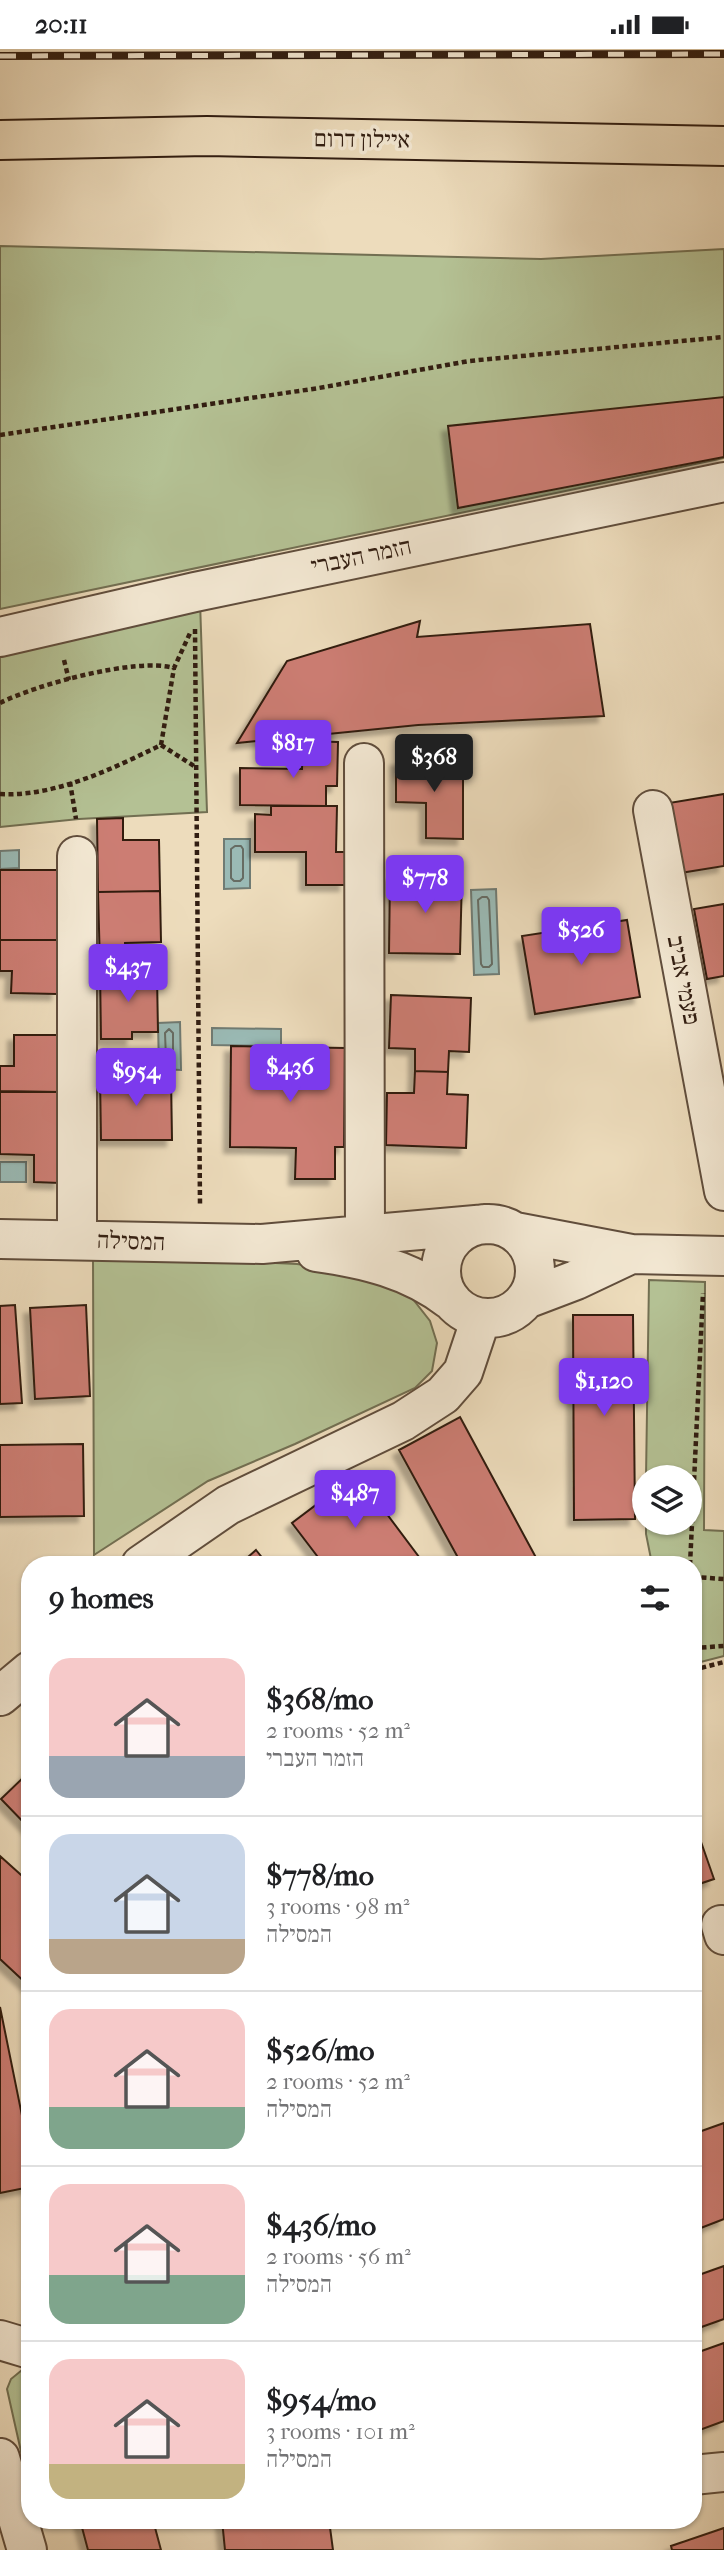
<!DOCTYPE html>
<html lang="en">
<head>
<meta charset="utf-8">
<style>
	:root { --surface:#fff; --page:#f2f2f2; --text:#202124; --muted:#757577; --line:#e0e0e0; --accent:#7c3aed }
	body { margin:0; font-family:"IM FELL French Canon","Frank Ruhl Libre",serif; background:var(--page); color:var(--text); height:100vh; display:flex; flex-direction:column; font-size:26px; white-space:nowrap }
	* { box-sizing:border-box; margin:0 }
	p { font-size:23px; color:var(--muted) }
	.icon { flex:none; width:38px; height:38px; fill:none; stroke:currentColor; stroke-width:2; stroke-linecap:round; stroke-linejoin:round }
	.map { position:relative; flex:1; overflow:hidden }
	.sheet { position:absolute; left:21px; top:1507px; width:681px; height:973px; display:flex; flex-direction:column; background:var(--surface); border-radius:28px; box-shadow:0 2px 5px #0004 }
	.sheet>* { flex:none }
	.fabs { position:absolute; left:632px; top:1416px; display:grid; gap:14px }
	.fabs a { display:grid; place-items:center; width:70px; height:70px; border-radius:50%; background:var(--surface); box-shadow:0 2px 5px #0004; font-size:35px }
	.price { position:absolute; translate:-50% -60px; padding:0 16px; border-radius:7px; background:var(--accent); color:#fff; font-size:23px; line-height:46px; filter:drop-shadow(0 2px 4px #0008) }
	.price::after { content:''; position:absolute; left:50%; top:42px; width:21px; height:16px; margin-left:-10px; background:inherit; clip-path:polygon(0 0,100% 0,50% 100%) }
	.price.active { background:#222; color:#fff }
	ul { padding:0; list-style:none }
	li { display:flex; align-items:center; gap:21px; height:175px; padding:0 28px }
	li+li { border-top:2px solid var(--line) }
	li span { display:grid; place-items:center; flex:none; width:196px; height:140px; border-radius:21px; color:#555 }
	li>.icon { margin-inline-start:auto }
	span .icon { width:84px; height:84px; fill:#fffc; stroke-width:1 }
	li b { font-size:30px }
	h2 { display:flex; justify-content:space-between; align-items:center; height:84px; padding:0 28px; font-size:30px }
	.status { display:flex; justify-content:space-between; align-items:center; height:49px; padding:0 35px; background:var(--surface); direction:ltr }
	.status svg { height:19px; fill:currentColor }
	.map>svg:first-child { display:block }
</style>
</head>
<body>
<div class="status"><b>20:11</b><svg viewBox="0 0 49 12"><path d="M0 12V9h3v3zM5 12V6h3v6zM10 12V3h3v9zM15 12V0h3v12zM26 1h20v11H26zM47 4h2v5h-2z"/></svg></div>
<div class="map">
<svg width="724" height="2501" viewBox="0 0 724 2501">
	<defs>
		<filter id="shadow"><feDropShadow dx="-6" dy="6" stdDeviation="2" flood-color="#0004"/></filter>
	</defs>
	<rect width="100%" height="100%" fill="#eddcbc"/>
	<filter id="stains"><feTurbulence type="fractalNoise" baseFrequency=".00286" numOctaves="4"/><feColorMatrix values="0 0 0 0 .2 0 0 0 0 .09 0 0 0 0 .02 0 0 0 .5 -.17"/></filter>
	<radialGradient id="worn" r=".72"><stop offset=".6" stop-color="#630" stop-opacity="0"/><stop offset="1" stop-color="#630" stop-opacity=".3"/></radialGradient>
	<path fill="#b4c194" stroke="#726f52" stroke-width="2" d="M0,197L541,210L724,200V409L0,560Z
		M200,552L207,763L79,770L0,778V595Z
		M93,1206L297,1215L375,1226L412,1249L430,1272L437,1294L432,1322L415,1339L295,1395L208,1432L94,1506Z
		M649,1231L705,1233L704,1481L724,1482V1607L693,1615V1516L652,1515L646,1485V1474H690V1428H646Z
		M22,2321L30,2322V2405L22,2407L7,2340L11,2330Z"/>
	<path fill="#9abab5" stroke="#707b73" stroke-width="2" d="M224,790H250V839L224,840Z
		M19,801V819L0,820V802Z
		M496,840L499,925L474,926L471,841Z
		M180,973L181,1021L159,1020L158,974Z
		M212,979L281,980V997L212,996Z
		M0,1113H26V1133H0Z"/>
	<g fill="none" stroke-linecap="round" stroke-linejoin="round">
		<path stroke="#666c63" stroke-width="2" d="M235,797H241L243,800V829L240,832H234L231,829V800Z
			M482,848H487L489,851L492,915L489,918H483L481,915L478,851Z
			M169,980L173,984V1010L170,1014L166,1010L165,984Z"/>
	</g>
	<path fill="#cc7d73" stroke="#311d11" stroke-width="2" filter="url(#shadow)" d="M724,348V408L458,459L448,377Z
		M420,572L417,588L590,575L604,667L418,676L237,694L287,612Z
		M303,692L338,693L337,737H326V757L240,756V719L302,720Z
		M396,711H463V790L426,789V754L396,753Z
		M724,745V817L674,825L663,755Z
		M271,757H337L336,803H345V836H306V803H255V765L271,766Z
		M123,769V791H159L160,842L98,843L97,770Z
		M0,821H58V891H0Z
		M390,826L462,828L460,905L389,904Z
		M160,842L161,893L125,894V915L100,916L98,843Z
		M724,855V927L707,930L694,860Z
		M627,871L640,948L535,965L522,887Z
		M0,891H58L57,945L11,944L12,922H0Z
		M100,921H130V927H157L158,983H132V990H101Z
		M391,946L471,949L469,1003L449,1002L448,1023L415,1022V1000L389,999Z
		M14,986H61V1043L0,1042V1017H14Z
		M231,997L345,999L344,1098H335V1130H295L296,1099L230,1098Z
		M415,1022L448,1023L447,1045L468,1046L466,1099L386,1096L387,1044H414Z
		M100,1027L171,1028L172,1091H101Z
		M0,1043H60V1134L34,1133V1106L0,1105Z
		M15,1256L22,1354L0,1355V1257Z
		M86,1256L90,1347L35,1350L30,1259Z
		M573,1266H633L635,1470L574,1471Z
		M460,1368L540,1516H462L399,1401Z
		M83,1395L84,1467L0,1468V1396Z
		M357,1425L425,1516H324L292,1474Z
		M256,1501L268,1516H239Z
		M30,1722V1780L1,1750Z
		M693,1770L714,1830L693,1837Z
		M0,1807L30,1834V1938L0,1910Z
		M0,1958L30,2106V2138L0,2144Z
		M724,2074V2170L693,2182V2085Z
		M724,2217V2270L693,2281V2228Z
		M724,2294V2372L697,2382L693,2370V2305Z
		M80,2471H153L161,2501H88Z
		M222,2471H329L333,2501H225Z
		M724,2479V2501H672L671,2497Z"/>
	<g fill="none" stroke-linecap="round" stroke-linejoin="round">
		<defs>
			<path id="minor" d="M0,588L195,543L724,433
				M364,714L365,1187
				M653,761L724,1142
				M77,807V1190
				M441 1222a47 47 0 1 1 94 0a47 47 0 1 1-94 0Z
				M515,1183L631,1205L724,1207
				M0,1190L262,1195L487,1175
				M316,1203C365,1210 410,1220 450,1251
				M526,1250L576,1231L631,1205
				M141,1516L228,1456L403,1372L443,1346L463,1323L481,1269
				M0,1647L30,1622
				M721,1876L724,1886
				M0,2291L30,2300
				M0,2409L27,2501
				M693,2426L724,2423"/>
			<path id="highway" d="M0,91L207,87L724,97"/>
		</defs>
		<use href="#minor" stroke="#604d3c" stroke-width="42"/>
		<use href="#highway" stroke="#311d11" stroke-width="42"/>
		<path stroke="#311d11" stroke-width="4.5" stroke-dasharray="5 3.5" stroke-linecap="butt" d="M0,386L319,339L469,312L724,288
			M195,580L200,1155
			M64,611L69,631
			M0,654C35,636 136,608 174,619L191,582
			M161,696L174,619
			M70,733L76,770
			M0,745C55,748 112,720 161,696L194,717
			M690,1516L703,1244
			M693,1528L724,1530
			M693,1599L724,1597
			M693,1600L696,1620
			M693,1621L724,1613"/>
		<use href="#minor" stroke="#f3e8d3" stroke-width="38"/>
		<use href="#highway" stroke="#eddcbc" stroke-width="38"/>
		<defs>
			<path id="rail" d="M0,7L724,5"/>
		</defs>
		<use href="#rail" stroke="#311d11" stroke-width="8"/>
		<use href="#rail" stroke="#f3e8d3" stroke-width="5" stroke-dasharray="16" stroke-linecap="butt"/>
	</g>
	<g text-anchor="middle" stroke-width="7" stroke-linejoin="round" paint-order="stroke">
		<g font-size="24" fill="#311d11" stroke="#f3e8d3">
			<text transform="translate(362 90) rotate(1)" y="8">איילון דרום</text>
			<text transform="translate(361 507) rotate(-12)" y="8">הזמר העברי</text>
			<text transform="translate(684 931) rotate(79)" y="8">פעמי אביב</text>
			<text transform="translate(131 1192) rotate(2)" y="8">המסילה</text>
		</g>
	</g>
	<rect width="100%" height="100%" filter="url(#stains)"/>
	<rect width="100%" height="100%" fill="url(#worn)"/>
</svg>
<div class="fabs">
<a><svg class="icon" aria-label="layers" viewBox="0 0 24 24"><path d="M12 4l9 5-9 5-9-5zM3 14l9 5 9-5"/></svg></a>
</div>
<b class="price" style="left:293px;top:731px">$817</b>
<b class="price active" style="left:434px;top:745px">$368</b>
<b class="price" style="left:425px;top:866px">$778</b>
<b class="price" style="left:581px;top:918px">$526</b>
<b class="price" style="left:128px;top:955px">$437</b>
<b class="price" style="left:290px;top:1055px">$436</b>
<b class="price" style="left:136px;top:1059px">$954</b>
<b class="price" style="left:604px;top:1369px">$1,120</b>
<b class="price" style="left:355px;top:1481px">$487</b>
<section class="sheet">
<h2>9 homes<svg class="icon" aria-label="filters" viewBox="0 0 24 24"><path d="M4 7h16M4 17h16"/><circle cx="9" cy="7" r="2"/><circle cx="15" cy="17" r="2"/></svg></h2>
<ul>
<li><span style="background:linear-gradient(#f6c9c9 70%,#9aa5b1 0)"><svg class="icon" aria-label="home" viewBox="0 0 24 24"><path d="M3 11l9-7 9 7M6 9v11h12V9"/></svg></span><div><b>$368/mo</b><p>2 rooms · 52 m²</p><p>הזמר העברי</p></div></li>
<li><span style="background:linear-gradient(#c9d6e8 75%,#b9a48a 0)"><svg class="icon" aria-label="home" viewBox="0 0 24 24"><path d="M3 11l9-7 9 7M6 9v11h12V9"/></svg></span><div><b>$778/mo</b><p>3 rooms · 98 m²</p><p>המסילה</p></div></li>
<li><span style="background:linear-gradient(#f6c9c9 70%,#7fa58c 0)"><svg class="icon" aria-label="home" viewBox="0 0 24 24"><path d="M3 11l9-7 9 7M6 9v11h12V9"/></svg></span><div><b>$526/mo</b><p>2 rooms · 52 m²</p><p>המסילה</p></div></li>
<li><span style="background:linear-gradient(#f6c9c9 65%,#7fa58c 0)"><svg class="icon" aria-label="home" viewBox="0 0 24 24"><path d="M3 11l9-7 9 7M6 9v11h12V9"/></svg></span><div><b>$436/mo</b><p>2 rooms · 56 m²</p><p>המסילה</p></div></li>
<li><span style="background:linear-gradient(#f6c9c9 75%,#c2b280 0)"><svg class="icon" aria-label="home" viewBox="0 0 24 24"><path d="M3 11l9-7 9 7M6 9v11h12V9"/></svg></span><div><b>$954/mo</b><p>3 rooms · 101 m²</p><p>המסילה</p></div></li>
</ul>
</section>
</div>
</body>
</html>
